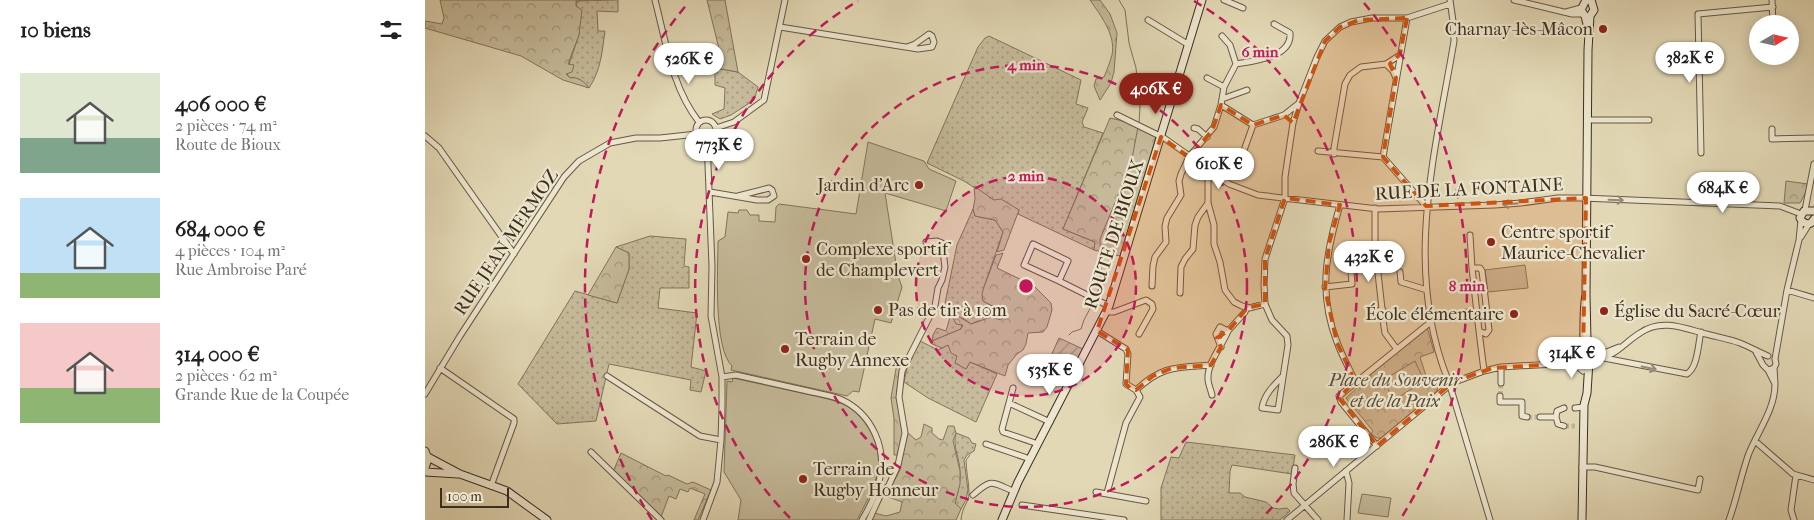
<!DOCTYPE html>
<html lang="fr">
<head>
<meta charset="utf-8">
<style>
	:root { --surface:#fff; --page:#f2f2f2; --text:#202124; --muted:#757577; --accent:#8f2418 }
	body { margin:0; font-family:"IM FELL French Canon",serif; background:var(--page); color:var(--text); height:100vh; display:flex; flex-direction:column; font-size:19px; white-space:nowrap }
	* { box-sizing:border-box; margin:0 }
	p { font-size:16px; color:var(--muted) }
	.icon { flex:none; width:28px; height:28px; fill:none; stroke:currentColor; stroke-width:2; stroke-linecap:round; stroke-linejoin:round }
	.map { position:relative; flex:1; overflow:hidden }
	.panel { display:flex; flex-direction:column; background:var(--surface); width:425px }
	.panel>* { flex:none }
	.needle { width:32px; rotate:81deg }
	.controls { position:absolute; left:1324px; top:15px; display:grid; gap:10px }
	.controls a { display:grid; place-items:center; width:50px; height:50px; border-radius:50%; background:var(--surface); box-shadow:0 2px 12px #0003; font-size:25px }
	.scale { position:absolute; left:15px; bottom:12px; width:69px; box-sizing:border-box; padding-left:5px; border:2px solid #3f2e1d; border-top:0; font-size:14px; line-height:18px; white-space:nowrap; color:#3f2e1d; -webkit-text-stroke:4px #ece6cf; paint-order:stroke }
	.price { position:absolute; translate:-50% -42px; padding:0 11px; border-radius:18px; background:#fff; color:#222; font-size:16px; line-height:32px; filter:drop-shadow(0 1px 2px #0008) }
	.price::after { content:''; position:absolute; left:50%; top:30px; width:15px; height:11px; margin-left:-8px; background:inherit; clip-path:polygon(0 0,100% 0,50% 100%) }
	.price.selected { background:var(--accent); color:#fff }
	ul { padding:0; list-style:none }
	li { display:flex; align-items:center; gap:15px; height:125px; padding:0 20px }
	li span { display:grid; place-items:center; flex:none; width:140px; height:100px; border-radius:0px; color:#555 }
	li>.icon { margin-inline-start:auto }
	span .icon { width:60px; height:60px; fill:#fffc; stroke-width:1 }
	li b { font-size:21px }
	h2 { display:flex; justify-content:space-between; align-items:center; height:60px; padding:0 20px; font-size:21px }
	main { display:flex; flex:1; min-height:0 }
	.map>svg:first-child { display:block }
</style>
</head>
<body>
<main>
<section class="panel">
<h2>10 biens<svg class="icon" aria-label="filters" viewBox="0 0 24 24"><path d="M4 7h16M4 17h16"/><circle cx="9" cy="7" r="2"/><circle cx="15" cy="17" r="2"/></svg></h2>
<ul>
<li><span style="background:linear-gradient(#dfe7d0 65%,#7fa58c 0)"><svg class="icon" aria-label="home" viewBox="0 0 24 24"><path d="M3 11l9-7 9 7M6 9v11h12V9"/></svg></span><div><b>406 000 €</b><p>2 pièces · 74 m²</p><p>Route de Bioux</p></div></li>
<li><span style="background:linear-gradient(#bfe0f5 75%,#8fb573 0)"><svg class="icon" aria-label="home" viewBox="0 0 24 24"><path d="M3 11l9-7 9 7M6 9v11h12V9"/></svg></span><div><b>684 000 €</b><p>4 pièces · 104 m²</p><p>Rue Ambroise Paré</p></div></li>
<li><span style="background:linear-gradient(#f6c9c9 65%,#8fb573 0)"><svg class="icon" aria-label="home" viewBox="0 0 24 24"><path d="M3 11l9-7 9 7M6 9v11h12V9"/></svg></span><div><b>314 000 €</b><p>2 pièces · 62 m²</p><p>Grande Rue de la Coupée</p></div></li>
</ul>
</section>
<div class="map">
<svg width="1389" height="520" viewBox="0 0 1389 520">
	<defs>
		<pattern id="grass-dots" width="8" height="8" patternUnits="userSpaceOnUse" patternTransform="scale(1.25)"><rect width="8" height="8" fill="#c6bb9b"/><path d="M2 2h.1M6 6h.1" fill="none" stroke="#a2987e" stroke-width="1.8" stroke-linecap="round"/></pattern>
		<pattern id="forest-crowns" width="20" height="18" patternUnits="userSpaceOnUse" patternTransform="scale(1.25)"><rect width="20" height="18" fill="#c6bb9b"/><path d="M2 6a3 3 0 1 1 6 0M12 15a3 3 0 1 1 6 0" fill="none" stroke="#a2987e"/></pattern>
		<pattern id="garden-furrows" width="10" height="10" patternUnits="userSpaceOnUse" patternTransform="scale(1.25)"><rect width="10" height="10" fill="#c6bb9b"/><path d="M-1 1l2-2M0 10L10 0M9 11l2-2" fill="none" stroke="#a2987e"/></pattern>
	</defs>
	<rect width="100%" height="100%" fill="#e2d8b5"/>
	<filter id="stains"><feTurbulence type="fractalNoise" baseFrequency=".004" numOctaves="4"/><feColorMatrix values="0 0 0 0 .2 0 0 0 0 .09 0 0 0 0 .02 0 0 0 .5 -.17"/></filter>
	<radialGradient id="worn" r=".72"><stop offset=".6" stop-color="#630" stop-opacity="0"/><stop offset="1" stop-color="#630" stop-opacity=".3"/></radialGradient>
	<path fill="url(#grass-dots)" stroke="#82745c" d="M193,0V12L172,11L173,31H180C177,52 176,70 164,88C160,83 152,76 145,78L141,73L154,35L151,1Z
		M564,36L656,80L651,104L663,108L657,122L659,127L678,133L638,229L670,242L669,250L593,214L594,210L569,200L539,181L502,163L553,47L560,38Z
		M290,68L313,72L333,87L329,100L306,115L295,119L287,114L299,109L300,88L290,85Z
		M548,209L550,216L570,220L578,232L559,287L558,301L573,309L582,311L580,316L576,321H553L546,324L538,318L536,329L507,341L508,335L512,328L521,331L525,317L518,313L532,245Z
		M225,236L261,239L259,266L264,267V288H235L233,308L272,313L266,367L281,371L276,392L265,390L266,380L184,364L171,421L132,424L93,384L150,291L192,303L204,269V253L191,247Z
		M495,341L513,350L523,345L541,369L545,362L572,374L551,422L503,398L479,382L483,363Z
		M531,433L544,438L547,443L551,444L549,451L542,455L539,460L543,490L541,500L536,509L530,503C532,493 536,483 535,472C535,458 527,446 531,433Z
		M761,442L870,455L867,474L807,465L805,471L804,493H815L820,497L841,502L848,508L854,509L862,508L865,511L855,520H736V488L746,457L754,458Z"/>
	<path fill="url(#forest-crowns)" stroke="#82745c" d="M15,0H164L151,1V6L157,10L154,35L143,64L149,65L147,72L141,74L145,78C152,76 160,82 164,88L138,80L96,56L0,28V21L17,24L19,18Z
		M282,0H300L313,72L290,68L298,65Z
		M665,0H675L685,14L692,33L689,72L686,83L675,100L669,86L671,79L679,77C682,70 685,62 687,55C691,35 676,16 665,0Z
		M685,118L702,122L731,137L695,256L669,250L670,242L638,229Z
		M1361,181L1383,184L1382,190L1375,203H1359Z
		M549,186L569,200L576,199L594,210L579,250L572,252L578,232L570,220L550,216L548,209L550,199Z
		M191,247L204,253V269L192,303L163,295Z
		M578,253L572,268L609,286L626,303L627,310L622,327L618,332L603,333L601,344L598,350L592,354L583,365L580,376L545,362L541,369L530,363L532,356L526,353L523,345L517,348L507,344V341L536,329L538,325L531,324L528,318L531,315L546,324L566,317L576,320L580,316L582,311L573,309L558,301L557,294L559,287L571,255Z
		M1002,327L1009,352L995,357L1002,379L1009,377L1013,386L1012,391L957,438H952L946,434L948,431L921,398L932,388L930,386Z
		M472,363H476L472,390L478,434L472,455H469V419L466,398Z
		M499,424L507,428V433L514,439L518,440L523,426H529L531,433L528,441L535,471V484L530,503L536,509L531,520H447L449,513L461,516L475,512L477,502L461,496L475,470L478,452L483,433L491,440L496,437Z
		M196,453L241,476L243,475L262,484L268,482L286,490L273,520H269L280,494L265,488L263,492L255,489L251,499L244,496L236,517L188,472Z"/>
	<path fill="url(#garden-furrows)" stroke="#82745c" d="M634,338L658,349L648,368L625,358Z"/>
	<path fill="#c6bb9b" stroke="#82745c" d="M443,142L499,161L504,169L531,181L521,211L460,193L473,276L477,287L466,323L450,319L434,392L428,391L422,396L306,370L307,366C288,348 293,268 293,241L300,237L303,212L313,213L314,210H322L325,215H334V221L350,222L351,207L354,204L431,214Z
		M1100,265L1103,288L1063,292L1060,270Z
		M990,361L999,381L969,400L958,380Z
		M308,378C329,383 351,387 372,392C388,396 405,398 420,405C442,417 457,446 453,470C450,488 440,504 432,520H313L316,500L299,472L302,381L307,382Z
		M937,494L966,498L963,517L933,513Z"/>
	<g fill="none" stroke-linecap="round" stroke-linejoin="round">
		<path stroke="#807159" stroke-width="1" d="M694,0L700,10L704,43L711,68L715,107L714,123
			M671,298L674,287L676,269L675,239L706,164L713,127
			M644,335L647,332L656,329L659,320L669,301
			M536,520C537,506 544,503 544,493C544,482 541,471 541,460L545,455"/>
		<path stroke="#c1b697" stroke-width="5" stroke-dasharray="5 2.5" stroke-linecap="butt" d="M1075,396L1076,383
			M1102,417H1115
			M1139,426H1150"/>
		<defs>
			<path id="street" d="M230,0C241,42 247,88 274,122
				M799,0L818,8
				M1089,0L1147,14H1157
				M1347,0L1348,24
				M1141,12L1156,8
				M723,20L764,45
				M355,27L493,49L507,47L509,42L507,36L504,34L490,44L482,47
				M811,64C828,61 867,58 865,33L849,24
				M961,64L968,71L971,78
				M782,78L799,87
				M797,99L822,90
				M796,105L828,125
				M692,115L739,138L804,184L833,195L953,209L1070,205L1096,203L1133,198H1157L1355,206L1376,214
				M271 130a10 10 0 1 1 20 0a10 10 0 1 1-20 0Z
				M1162,120H1224
				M291,128L309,122L339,100L360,0
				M769,128L773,129L782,137
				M1347,129V139L1389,138
				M0,136L14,148L89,254
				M893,151L958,157L1001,206
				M818,153L828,125L859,115L873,104
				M1276,153L1273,14L1348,7
				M909,154V148L920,84L925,75L936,67L961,64L975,55
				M958,157L982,18
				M285,192L332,200H343L349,196L347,190L344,188L313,196
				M783,203L789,225V244L795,262L800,290L809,302L817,306L824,308L840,304L839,285L840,259L860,198V177L868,123L874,103L892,57L900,41L915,27L926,22L947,18H982L1025,4
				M915,205C901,253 893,293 912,342C917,356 924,368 930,381
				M950,208V246L959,327L960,333L971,348
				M1380,210L1389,164
				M1045,235L1047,268
				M1376,237L1384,224
				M1047,268H1055L1057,271L1064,330L1061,334L1054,331Z
				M975,272L976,282L1002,290
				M634,281L599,265L608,244L643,261L634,281L684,306
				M727,286L728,266L730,257L741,242L740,226L742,218L756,195L754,181L756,174L764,157L789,127L796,105L799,87L811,64L805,45L797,36
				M900,287L927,284L926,272
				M1362,290L1389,298
				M755,293L756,267L760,259L768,249L770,225L773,217L783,203V180L787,172
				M840,304L847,320L862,336L863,345L853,410L837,408C839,395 848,386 857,377
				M681,312H689L721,300L727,304L728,309L714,334
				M945,312L958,310
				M672,331L701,349L703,354L701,384L711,390C738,365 751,368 786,365
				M803,331L820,312L822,307
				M1054,331L1059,371
				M1331,352L1338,365L1343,370L1349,368L1351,364L1350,359L1362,290L1374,240L1376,220
				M1170,353H1179L1194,347
				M1179,358L1262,374C1273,367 1273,344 1276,332
				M1169,359C1193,356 1197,344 1215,333C1236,318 1259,328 1281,334C1292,337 1304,339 1315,343C1325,347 1333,352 1343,356
				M1076,367V383
				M15,368L89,419V423L66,486
				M1343,370L1350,384L1349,368
				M182,376L275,436L296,440
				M297,377L311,375C333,380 356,385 378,390C390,393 404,395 415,399C447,413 463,449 454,482C451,495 444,508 437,520
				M1023,380C978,268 1010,154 1029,41L1028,21L1025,0
				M1021,388L1019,384L1022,381L1027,383L1059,371L1076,367L1148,363L1158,371
				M1026,389L1065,520
				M0,394L35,336L139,177L154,161L185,143L211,138H235L272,134
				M787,395C786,390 783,384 783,379C782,363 797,346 803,331L795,327L791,334L796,347
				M1075,396V402H1097V416L1102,417
				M584,403L588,388
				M1150,408L1159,407
				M1115,417H1131
				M1139,426L1133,424L1131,417L1132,411L1139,408
				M1330,441L1368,474L1389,480
				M561,444L605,459
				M613,444L578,432L577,429L584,403L625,422
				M952,446L916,402L914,396L1007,321
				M166,452L236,520
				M1157,467H1170L1273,490L1275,479
				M870,468L868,484L869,493L893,520
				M921,471L924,483L922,520
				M671,492L721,501
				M682,493L701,423L715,397L711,390
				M548,495C567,478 566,482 588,491
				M597,505L699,520
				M278,520L292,482L296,440L297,408V377L286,316L287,266L282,140
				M444,520L455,496L464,485L473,465L480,433L474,397L477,371L510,306L513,288L517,280L520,267L517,243L512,241L501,242
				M862,520L1021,388
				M1304,520C1312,498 1316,475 1324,453C1333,431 1350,409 1350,384
				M1369,520L1366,510L1371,475"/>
			<path id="secondary" d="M1161,0L1156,10L1160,16L1163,28
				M1389,211H1379L1375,218C1377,222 1381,225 1386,223L1389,219
				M1161,294C1158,312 1159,330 1159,348C1160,353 1158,355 1160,360C1165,362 1168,361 1170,356L1162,341L1161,294L1163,50L1165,16L1169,10L1166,0
				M0,451L3,459L0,468
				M3,457L35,474L82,491L122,520
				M0,472L33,474
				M577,520L593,482L684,306L777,0
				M1157,520L1159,405L1162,393L1164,361"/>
		</defs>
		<use href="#street" stroke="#685843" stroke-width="7"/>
		<use href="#secondary" stroke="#3f2e1d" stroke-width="9"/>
		<use href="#street" stroke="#ece6cf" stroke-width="5"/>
		<use href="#secondary" stroke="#ece6cf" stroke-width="7"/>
	</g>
	<defs><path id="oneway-shaft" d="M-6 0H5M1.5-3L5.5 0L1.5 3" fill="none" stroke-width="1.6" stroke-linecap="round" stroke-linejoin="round" transform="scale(1.25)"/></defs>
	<g stroke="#968a76">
		<use href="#oneway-shaft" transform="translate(1191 200) rotate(2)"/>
		<use href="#oneway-shaft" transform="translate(1085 204) rotate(177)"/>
		<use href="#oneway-shaft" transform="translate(1224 368) rotate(11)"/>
	</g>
	<path fill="#cf530f" fill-opacity="0.2" stroke="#cf530f" stroke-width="4" stroke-dasharray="10 6" stroke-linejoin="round" d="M982,18L975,54L965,64L971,78L958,157L1001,206L1161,198L1158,356L1148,363L1068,368L1028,382L952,446L914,398L930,381L912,343L900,289L904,243L915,205L860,198L840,259V304L822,308L804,330L792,338L796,347L786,365L747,368L728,376L711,390L705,388L701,384L703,350L672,331L736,137L764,157L787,131L796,105L828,125L859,115L868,123L900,41L915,27L934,20Z"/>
	<circle cx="601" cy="286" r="110" fill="#c2185b" fill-opacity=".12"/>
	<g fill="none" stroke="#c2185b" stroke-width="2.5" stroke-dasharray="9 6">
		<circle cx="601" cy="286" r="110"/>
		<circle cx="601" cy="286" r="221"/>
		<path d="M365 518A331 331 0 0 1 433 1M769 1A331 331 0 0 1 837 518"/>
		<path d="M227 520A441 441 0 0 1 263 3M939 3A441 441 0 0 1 975 520"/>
	</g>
	<g fill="#8f2418" stroke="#ece6cf" stroke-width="2">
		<circle cx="1178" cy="29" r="5"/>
		<circle cx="494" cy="185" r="5"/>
		<circle cx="1066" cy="242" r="5"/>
		<circle cx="381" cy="259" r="5"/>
		<circle cx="453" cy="310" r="5"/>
		<circle cx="1179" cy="311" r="5"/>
		<circle cx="1089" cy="314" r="5"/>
		<circle cx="360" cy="349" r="5"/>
		<circle cx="378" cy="479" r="5"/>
	</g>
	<g text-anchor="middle" stroke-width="4.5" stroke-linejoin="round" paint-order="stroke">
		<g font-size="18" fill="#3f2e1d" stroke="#ece6cf" text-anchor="start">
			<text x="1168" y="35" text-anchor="end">Charnay-lès-Mâcon</text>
			<text x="484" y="191" text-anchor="end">Jardin d'Arc</text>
			<text x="1076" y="238">Centre sportif<tspan x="1076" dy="21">Maurice-Chevalier</tspan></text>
			<text x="391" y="255">Complexe sportif<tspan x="391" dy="21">de Champlevert</tspan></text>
			<text x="463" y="316">Pas de tir à 10m</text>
			<text x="1189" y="317">Église du Sacré-Cœur</text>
			<text x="1079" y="320" text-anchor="end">École élémentaire</text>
			<text x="370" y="345">Terrain de<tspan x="370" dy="21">Rugby Annexe</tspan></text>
			<text x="388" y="475">Terrain de<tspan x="388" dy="21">Rugby Honneur</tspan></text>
		</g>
		<g font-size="18" fill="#3f2e1d" stroke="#ece6cf">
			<text transform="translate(1044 189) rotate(-3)" y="6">RUE DE LA FONTAINE</text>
			<text transform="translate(689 234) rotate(-72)" y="6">ROUTE DE BIOUX</text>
			<text transform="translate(81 242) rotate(-56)" y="6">RUE JEAN MERMOZ</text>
		</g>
		<g font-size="18" font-style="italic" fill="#5a4a36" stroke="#ece6cf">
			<text x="970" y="386">Place du Souvenir<tspan x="970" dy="21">et de la Paix</tspan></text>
		</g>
	</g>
	<circle cx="601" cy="286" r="8" fill="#c2185b" stroke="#ece6cf" stroke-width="2.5"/>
	<g font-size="15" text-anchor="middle" font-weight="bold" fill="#c2185b" stroke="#ece6cf" stroke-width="4.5" stroke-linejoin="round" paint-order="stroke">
		<text x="835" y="57">6 min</text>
		<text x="601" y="70">4 min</text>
		<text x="601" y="181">2 min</text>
		<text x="1042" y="291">8 min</text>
	</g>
	<rect width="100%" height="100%" filter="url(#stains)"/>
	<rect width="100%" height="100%" fill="url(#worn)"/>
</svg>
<div class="controls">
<a><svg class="needle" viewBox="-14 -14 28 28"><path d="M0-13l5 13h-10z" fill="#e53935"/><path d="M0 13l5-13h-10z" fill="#757577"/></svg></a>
</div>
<div class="scale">100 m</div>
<b class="price" style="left:1265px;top:84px">382K €</b>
<b class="price" style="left:264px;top:85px">526K €</b>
<b class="price selected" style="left:731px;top:115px">406K €</b>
<b class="price" style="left:294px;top:171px">773K €</b>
<b class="price" style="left:794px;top:190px">610K €</b>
<b class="price" style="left:1298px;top:214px">684K €</b>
<b class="price" style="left:944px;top:283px">432K €</b>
<b class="price" style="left:1147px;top:379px">314K €</b>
<b class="price" style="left:625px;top:396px">535K €</b>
<b class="price" style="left:909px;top:468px">286K €</b>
</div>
</main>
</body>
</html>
